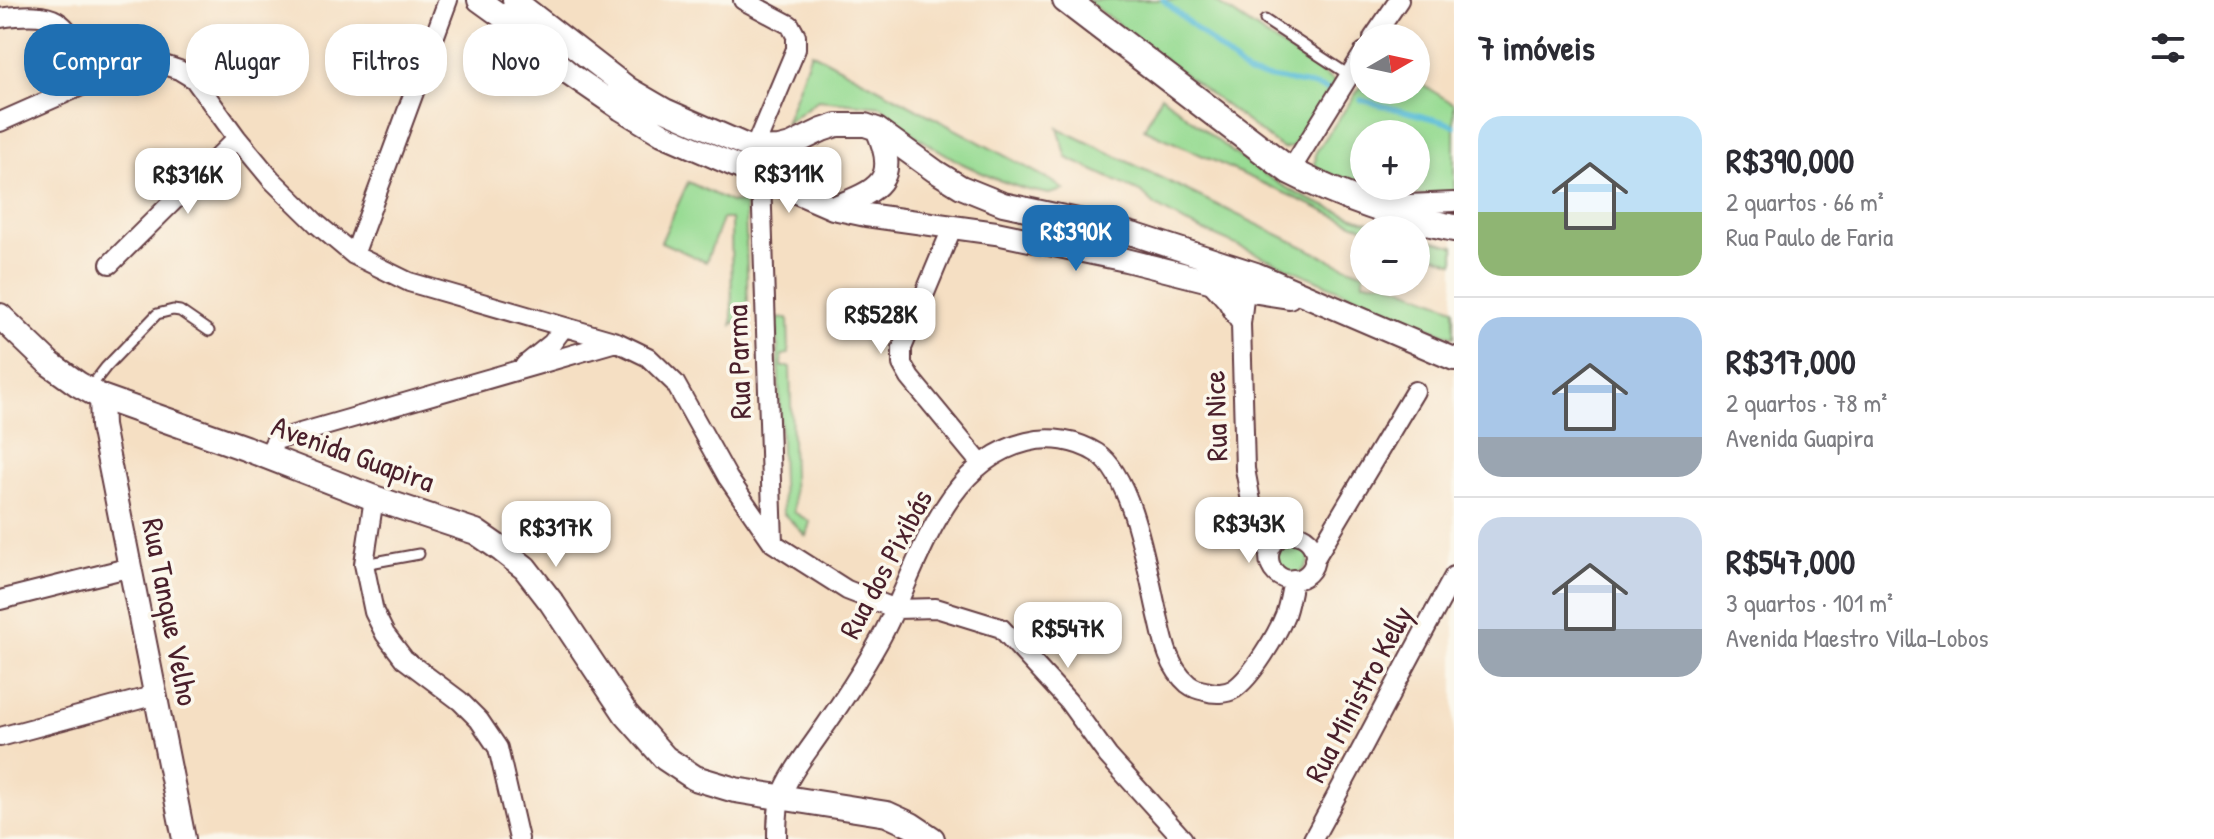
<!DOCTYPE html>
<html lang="pt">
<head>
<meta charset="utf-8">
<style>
	:root { --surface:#fff; --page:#f2f2f3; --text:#2b2b33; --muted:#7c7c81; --line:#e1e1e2; --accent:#1f6fb2 }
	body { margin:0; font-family:"Patrick Hand",sans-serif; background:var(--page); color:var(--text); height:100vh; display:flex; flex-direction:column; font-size:30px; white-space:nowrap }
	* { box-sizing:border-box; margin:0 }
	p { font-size:26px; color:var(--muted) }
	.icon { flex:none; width:44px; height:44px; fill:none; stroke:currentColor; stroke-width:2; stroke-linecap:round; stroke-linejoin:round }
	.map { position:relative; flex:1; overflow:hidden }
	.details { display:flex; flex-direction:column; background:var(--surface); width:760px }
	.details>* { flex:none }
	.top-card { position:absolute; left:24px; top:24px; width:760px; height:72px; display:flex; gap:16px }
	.needle { width:52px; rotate:81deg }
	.controls { position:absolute; left:1350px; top:24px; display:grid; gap:16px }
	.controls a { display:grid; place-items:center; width:80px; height:80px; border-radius:50%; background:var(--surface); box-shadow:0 4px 12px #0003; font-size:40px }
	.price { position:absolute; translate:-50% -68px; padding:0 18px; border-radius:16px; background:#fff; color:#222; font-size:26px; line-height:52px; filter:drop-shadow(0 2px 4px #0008) }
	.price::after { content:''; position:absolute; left:50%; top:48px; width:24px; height:18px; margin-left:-12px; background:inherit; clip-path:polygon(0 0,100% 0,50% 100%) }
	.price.active { background:var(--accent); color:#fff }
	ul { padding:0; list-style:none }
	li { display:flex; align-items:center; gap:24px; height:200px; padding:0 24px }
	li+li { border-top:2px solid var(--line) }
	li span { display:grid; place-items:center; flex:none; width:224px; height:160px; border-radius:24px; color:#555 }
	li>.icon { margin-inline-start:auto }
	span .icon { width:96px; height:96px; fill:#fffc; stroke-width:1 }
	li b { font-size:34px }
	h2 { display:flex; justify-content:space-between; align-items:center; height:96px; padding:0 24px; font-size:34px }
	.tag { padding:0 28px; border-radius:32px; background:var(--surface); box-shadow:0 4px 12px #0003; font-size:28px; line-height:72px }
	.tag.active { background:var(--accent); color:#fff }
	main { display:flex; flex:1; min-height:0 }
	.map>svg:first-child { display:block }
</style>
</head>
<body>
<main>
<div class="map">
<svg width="1454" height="839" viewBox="0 0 1454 839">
	<rect width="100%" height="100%" fill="#fbf7ec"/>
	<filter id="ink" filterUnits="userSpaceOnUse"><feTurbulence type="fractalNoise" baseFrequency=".0125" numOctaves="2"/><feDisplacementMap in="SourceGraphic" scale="16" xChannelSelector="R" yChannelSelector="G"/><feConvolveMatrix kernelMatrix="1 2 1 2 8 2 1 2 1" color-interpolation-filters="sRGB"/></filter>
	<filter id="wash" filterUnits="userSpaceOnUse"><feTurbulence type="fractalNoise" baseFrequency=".006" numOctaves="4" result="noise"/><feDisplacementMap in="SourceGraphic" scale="32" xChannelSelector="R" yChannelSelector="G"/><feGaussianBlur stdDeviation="1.8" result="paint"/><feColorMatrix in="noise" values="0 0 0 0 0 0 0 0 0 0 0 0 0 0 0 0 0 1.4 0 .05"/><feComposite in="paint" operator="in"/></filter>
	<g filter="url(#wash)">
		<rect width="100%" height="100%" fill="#f5dfc3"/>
		<path fill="#97db93" stroke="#707d5f" stroke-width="2" fill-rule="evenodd" d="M1086,0H1213L1335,82L1292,147L1283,149Z
			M811,52L1052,181L1064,190L1049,194L1024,189L993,178L961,163L919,138L881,106L818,100L785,124Z
			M1416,81L1454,104V196L1372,193L1315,168L1316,152L1364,82V90H1416ZM1364,134H1416V186H1364Z
			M1161,95C1204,130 1247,167 1296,193C1328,209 1361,220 1394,230H1370L1335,216L1144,129Z
			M1058,128L1337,263L1364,273V282H1387L1454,308V337L1401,317L1186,223L1156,206L1142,193L1067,158Z
			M688,182L731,202L745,203L748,309L732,325L731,219H722L706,262L661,242Z
			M1416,236L1454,246V263L1416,248Z
			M788,318L789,354L782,355V367H790L794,512L810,522L806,536L783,513L777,319Z
			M1275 557a17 17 0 1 1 34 0a17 17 0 1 1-34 0Z"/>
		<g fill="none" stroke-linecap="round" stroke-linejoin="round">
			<path stroke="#5abdd8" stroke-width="5" d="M1163,0L1248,74L1311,85L1329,90
				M1361,100L1445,122L1454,126"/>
		</g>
	</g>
	<g filter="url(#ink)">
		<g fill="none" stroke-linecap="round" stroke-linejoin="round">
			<defs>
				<path id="service" d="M1265,20L1349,75
					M89,389L106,367L157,314L173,310L180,311L209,331
					M364,564L419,554"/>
				<path id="minor" d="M743,0L790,25L796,36V49L754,149
					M0,18C69,8 65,26 95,80
					M1373,38L1399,0
					M0,122L95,80L142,67L161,64L179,70L194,79L237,138L271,179L317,224L354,255L409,282L617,342L648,357L675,383L728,478L773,543L847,590L896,609L936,608L1001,628L1068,701L1108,756L1183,839
					M1290,171L1364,52
					M761,179L773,543
					M1385,205L1454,202
					M953,226L902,348V364L910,378L981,464
					M354,255L448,0
					M110,264L237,138
					M1209,281L1227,301L1241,324
					M1245,290L1241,324L1245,469L1253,512L1271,548
					M525,365L552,343L564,327
					M267,457L276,440L616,342
					M374,498L364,564L374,612L385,634L404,659L460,701L479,720L498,748L519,839
					M1269 557a23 23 0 1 1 46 0a23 23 0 1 1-46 0Z
					M1314,560L1415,391
					M0,600L131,567
					M0,737L156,695
					M777,839C777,825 777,810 781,797C789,775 806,754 819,735C840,705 860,675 878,643C917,575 939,463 1027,442C1050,436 1076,440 1097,453C1134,477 1148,576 1159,620C1164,643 1169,668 1188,684C1193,688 1199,690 1205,691C1214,694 1226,694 1234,689C1252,677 1277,635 1285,615C1289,603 1291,592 1293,579
					M1313,839C1361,752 1406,663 1454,576"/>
				<path id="tertiary" d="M479,0L504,18L570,74L621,109L662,134L833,208L866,215L996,233L1126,260L1245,290L1289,297
					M514,0L629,89L665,110L754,149L779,148L791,145L822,130L837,125H865L877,129L935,171L961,187L1003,204L1092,223L1136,235L1256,274L1454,359
					M833,208C879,190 900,181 877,129
					M101,397L102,426L184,839"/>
				<path id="secondary" d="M0,316L50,364L78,384L101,397L245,448L374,498L476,532L502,550L525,568L552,603L626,714L665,758L695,778L735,790L887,814L911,825L932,839"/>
				<path id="primary" d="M1066,0L1290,171C1341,197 1398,217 1454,228"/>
			</defs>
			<use href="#service" stroke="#643c42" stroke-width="13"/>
			<use href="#minor" stroke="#643c42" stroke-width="22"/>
			<use href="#tertiary" stroke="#643c42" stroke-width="26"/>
			<use href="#secondary" stroke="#643c42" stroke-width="28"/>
			<use href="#primary" stroke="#643c42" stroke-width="30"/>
			<use href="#service" stroke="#fff" stroke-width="9"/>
			<use href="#minor" stroke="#fff" stroke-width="18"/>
			<use href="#tertiary" stroke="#fff" stroke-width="22"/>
			<use href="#secondary" stroke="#fff" stroke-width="24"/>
			<use href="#primary" stroke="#fff" stroke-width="26"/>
		</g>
	</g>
	<g text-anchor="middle" stroke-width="7" stroke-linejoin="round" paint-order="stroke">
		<g font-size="30" fill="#4a1f2b" stroke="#fbf7ec">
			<text transform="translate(739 362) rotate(-92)" y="10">Rua Parma</text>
			<text transform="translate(1216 416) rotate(-92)" y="10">Rua Nice</text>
			<text transform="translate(353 454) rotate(20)" y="10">Avenida Guapira</text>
			<text transform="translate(886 564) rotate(-62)" y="10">Rua dos Pixibás</text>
			<text transform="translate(170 612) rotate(79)" y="10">Rua Tanque Velho</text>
			<text transform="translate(1359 694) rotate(-62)" y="10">Rua Ministro Kelly</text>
		</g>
	</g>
</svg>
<div class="controls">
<a><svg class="needle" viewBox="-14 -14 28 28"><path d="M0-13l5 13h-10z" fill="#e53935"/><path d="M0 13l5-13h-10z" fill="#7c7c81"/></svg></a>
<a>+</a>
<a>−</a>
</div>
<b class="price" style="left:789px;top:215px">R$311K</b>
<b class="price" style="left:188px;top:216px">R$316K</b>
<b class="price active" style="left:1076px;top:273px">R$390K</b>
<b class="price" style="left:881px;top:356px">R$528K</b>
<b class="price" style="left:1249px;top:565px">R$343K</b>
<b class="price" style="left:556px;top:569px">R$317K</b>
<b class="price" style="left:1068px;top:670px">R$547K</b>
<div class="top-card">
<a class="tag active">Comprar</a>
<a class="tag">Alugar</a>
<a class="tag">Filtros</a>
<a class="tag">Novo</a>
</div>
</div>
<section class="details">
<h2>7 imóveis<svg class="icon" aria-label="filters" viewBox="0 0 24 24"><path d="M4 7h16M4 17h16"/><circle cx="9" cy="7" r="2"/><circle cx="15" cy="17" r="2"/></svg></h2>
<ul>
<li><span style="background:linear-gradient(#bfe0f5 60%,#8fb573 0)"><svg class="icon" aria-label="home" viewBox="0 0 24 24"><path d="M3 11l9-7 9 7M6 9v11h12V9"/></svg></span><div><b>R$390,000</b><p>2 quartos · 66 m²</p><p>Rua Paulo de Faria</p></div></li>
<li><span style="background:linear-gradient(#a9c7e8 75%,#9aa5b1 0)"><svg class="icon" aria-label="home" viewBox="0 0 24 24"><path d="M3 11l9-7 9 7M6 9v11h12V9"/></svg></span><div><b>R$317,000</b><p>2 quartos · 78 m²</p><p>Avenida Guapira</p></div></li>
<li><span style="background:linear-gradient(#c9d6e8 70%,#9aa5b1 0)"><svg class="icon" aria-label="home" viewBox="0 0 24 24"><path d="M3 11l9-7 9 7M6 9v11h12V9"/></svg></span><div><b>R$547,000</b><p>3 quartos · 101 m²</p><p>Avenida Maestro Villa-Lobos</p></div></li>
</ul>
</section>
</main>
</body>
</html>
